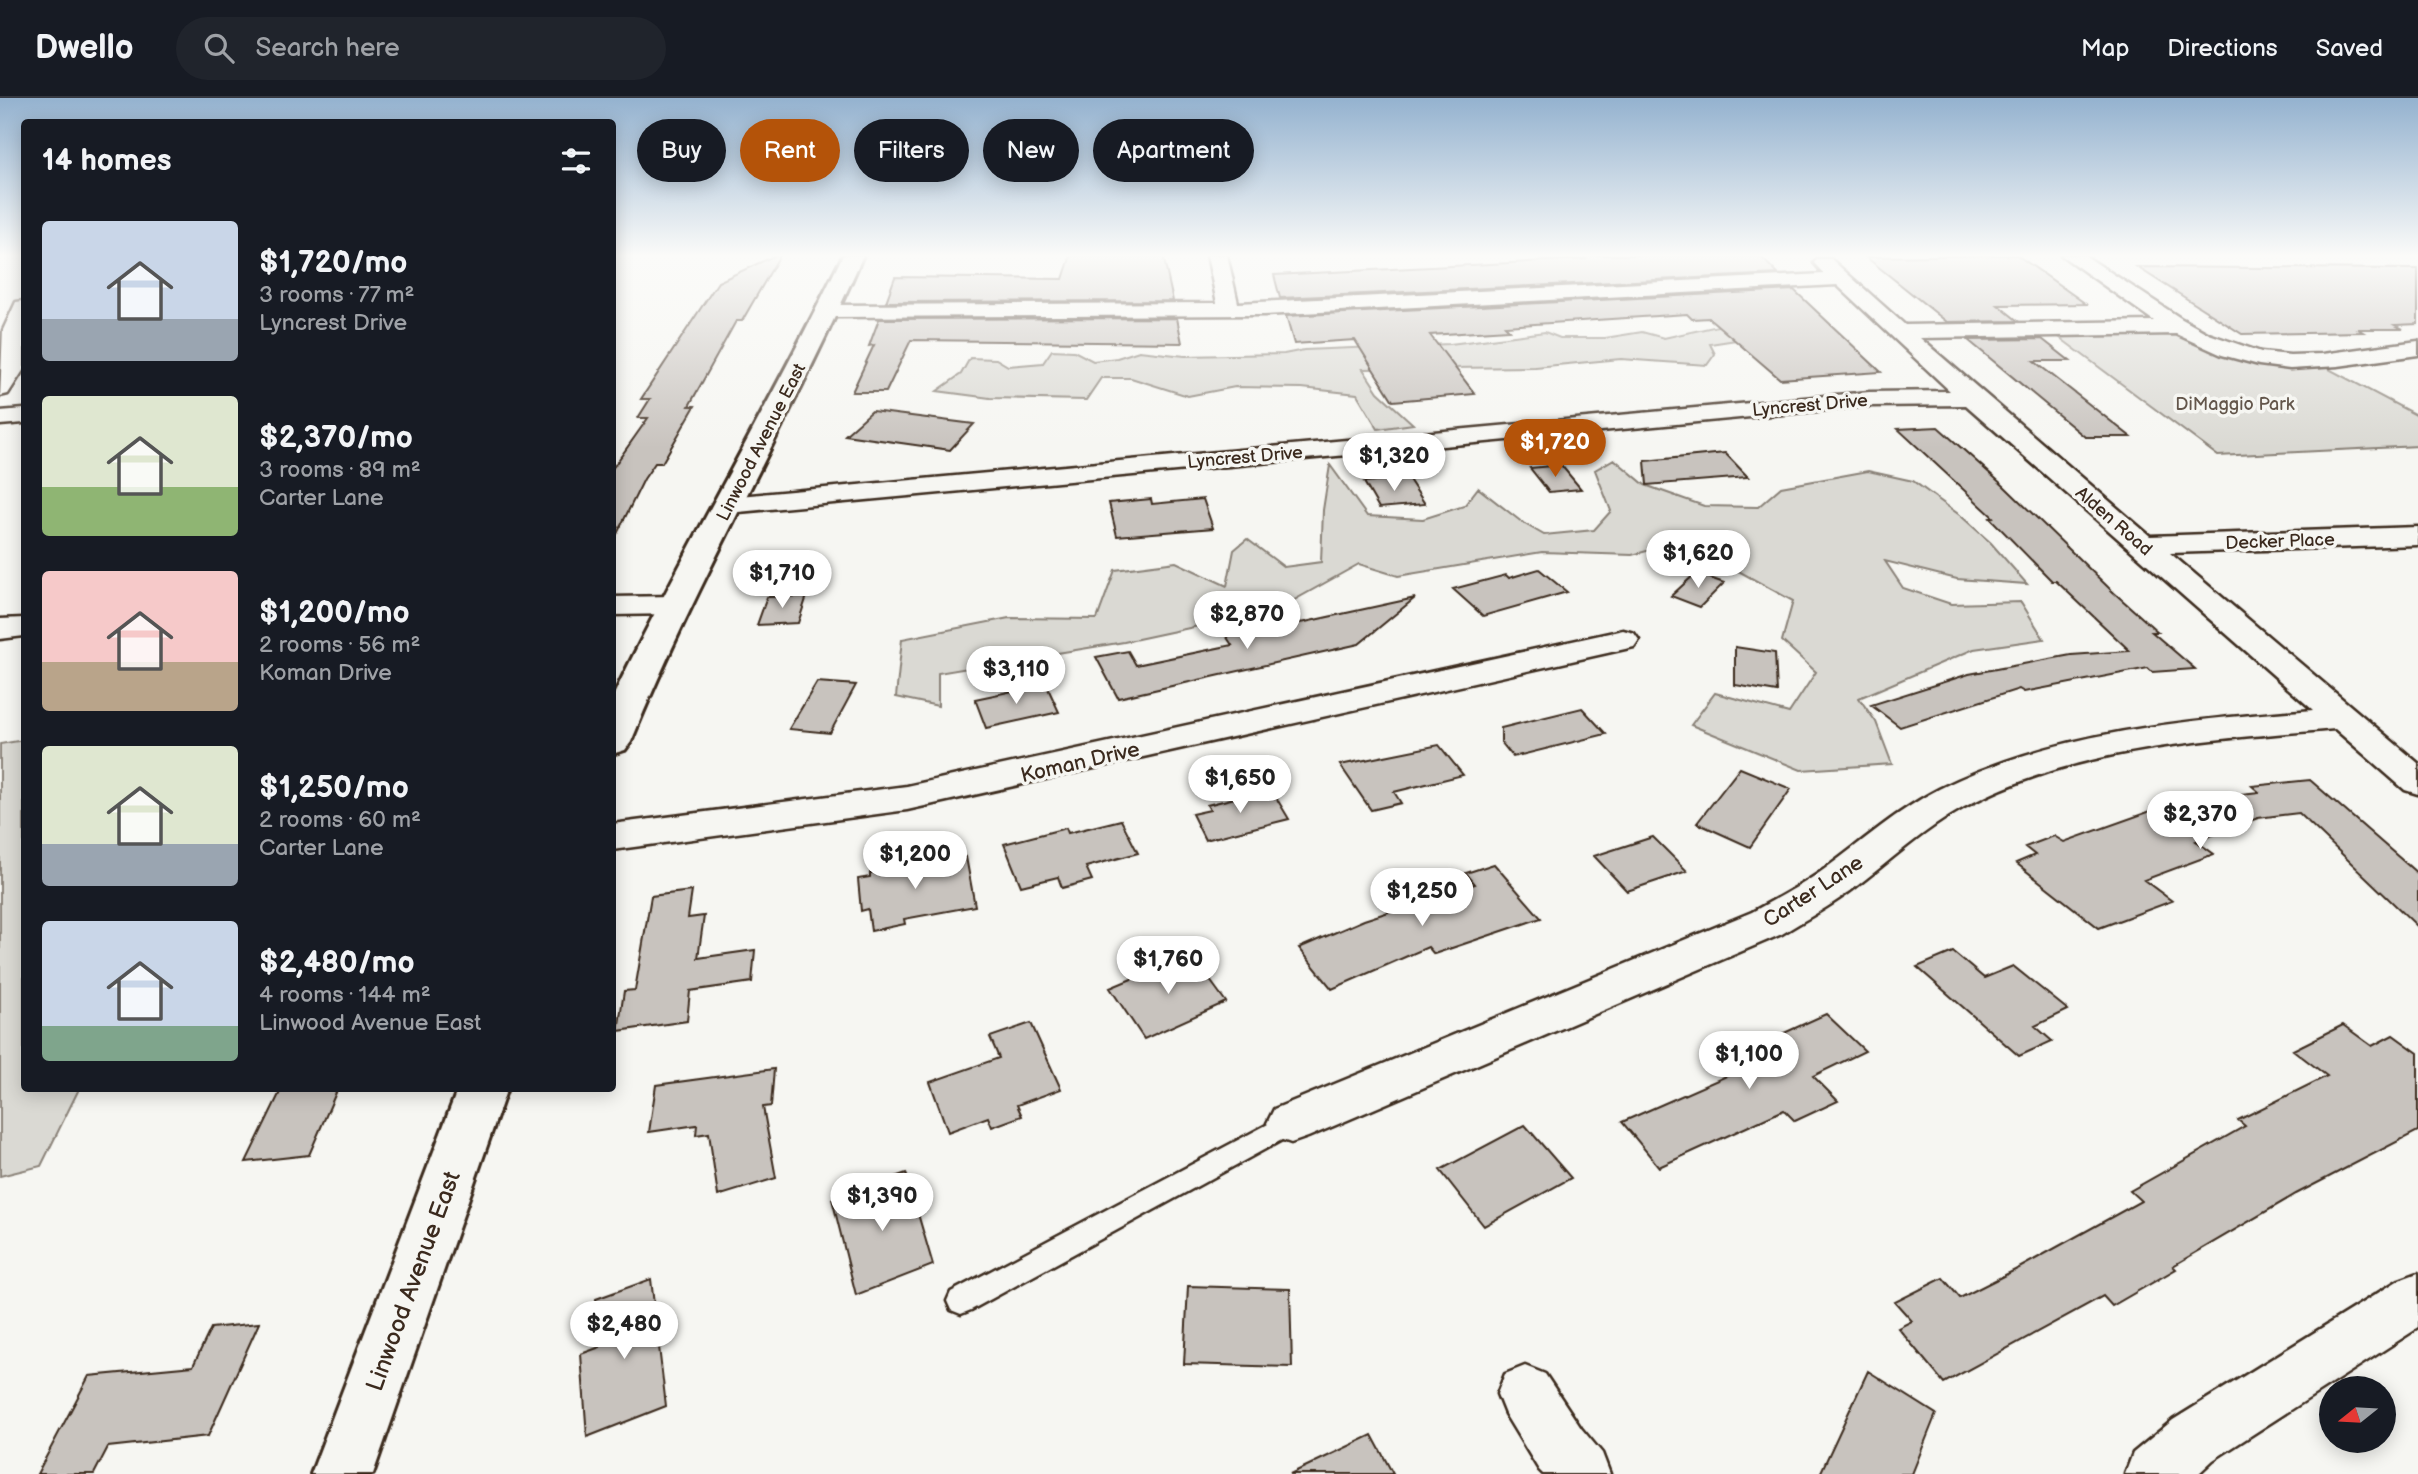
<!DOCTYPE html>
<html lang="en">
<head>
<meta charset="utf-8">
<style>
	:root { --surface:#171b24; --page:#20242c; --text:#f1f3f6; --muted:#9ea1a6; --line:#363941; --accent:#b45309 }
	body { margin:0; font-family:"Balsamiq Sans",sans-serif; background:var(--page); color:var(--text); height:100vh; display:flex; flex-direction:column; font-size:26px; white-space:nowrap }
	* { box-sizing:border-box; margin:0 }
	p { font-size:23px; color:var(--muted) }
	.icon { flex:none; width:38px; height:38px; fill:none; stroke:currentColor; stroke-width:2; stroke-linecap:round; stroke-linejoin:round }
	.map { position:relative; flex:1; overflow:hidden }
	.drawer { position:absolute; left:21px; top:21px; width:595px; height:973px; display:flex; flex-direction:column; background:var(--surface); border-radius:7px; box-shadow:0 4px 18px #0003 }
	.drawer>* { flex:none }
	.hud { position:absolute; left:637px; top:21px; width:665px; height:63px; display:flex; gap:14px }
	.needle { width:46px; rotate:252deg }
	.controls { position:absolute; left:2319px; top:1278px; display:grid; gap:14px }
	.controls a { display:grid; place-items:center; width:77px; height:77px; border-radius:50%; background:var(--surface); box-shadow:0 4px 18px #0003; font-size:35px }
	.price { position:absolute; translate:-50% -60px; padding:0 16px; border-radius:24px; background:#fff; color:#222; font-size:23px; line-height:46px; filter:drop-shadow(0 2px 4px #0008) }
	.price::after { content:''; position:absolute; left:50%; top:42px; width:21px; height:16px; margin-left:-10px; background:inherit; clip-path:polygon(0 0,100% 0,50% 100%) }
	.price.on { background:var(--accent); color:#fff }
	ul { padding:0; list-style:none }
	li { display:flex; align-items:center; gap:21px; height:175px; padding:0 21px }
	li span { display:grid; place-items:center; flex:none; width:196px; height:140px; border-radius:7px; color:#555 }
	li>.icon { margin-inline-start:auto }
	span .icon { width:84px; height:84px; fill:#fffc; stroke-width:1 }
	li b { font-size:30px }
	h2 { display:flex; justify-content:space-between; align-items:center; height:84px; padding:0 21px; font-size:30px }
	.tag { padding:0 24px; border-radius:32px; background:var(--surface); box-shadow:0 4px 18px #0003; font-size:24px; line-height:63px }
	.tag.on { background:var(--accent); color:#fff }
	header { display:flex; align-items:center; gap:42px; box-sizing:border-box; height:98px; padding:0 35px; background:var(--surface); border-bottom:2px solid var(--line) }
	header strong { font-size:33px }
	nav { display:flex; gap:38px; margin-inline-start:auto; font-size:24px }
	.search { width:490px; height:63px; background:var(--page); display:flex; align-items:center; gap:18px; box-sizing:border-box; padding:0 24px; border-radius:38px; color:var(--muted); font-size:26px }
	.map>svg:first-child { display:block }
</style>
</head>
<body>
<header>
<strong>Dwello</strong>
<div class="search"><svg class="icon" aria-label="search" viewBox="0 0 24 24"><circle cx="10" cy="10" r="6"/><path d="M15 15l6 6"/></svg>Search here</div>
<nav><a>Map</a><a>Directions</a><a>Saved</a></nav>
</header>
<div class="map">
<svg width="2418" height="1376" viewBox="0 0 2418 1376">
	<rect width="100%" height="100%" fill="#f6f6f2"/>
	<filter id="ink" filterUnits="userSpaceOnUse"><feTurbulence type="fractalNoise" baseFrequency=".0143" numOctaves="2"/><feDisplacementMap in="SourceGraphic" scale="14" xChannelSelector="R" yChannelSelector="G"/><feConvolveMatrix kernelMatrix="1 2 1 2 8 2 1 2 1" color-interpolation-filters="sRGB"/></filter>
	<g filter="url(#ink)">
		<path fill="#dad9d3" stroke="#8a8278" stroke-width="2" d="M1722,227L1736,242L1710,246L1715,256L1707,267L1621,261L1535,269L1363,271L1378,294L1413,326L1378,331L1357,296L1302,290L1235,289L1188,298L1131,280H1101L1086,302L990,300L937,293L961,276L970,260L996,261L1008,268L1043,265L1052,252L1074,253L1093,263L1117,260L1139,253L1185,258L1284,256L1304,252L1450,246L1545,234L1560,240H1605L1642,234L1664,240Z
			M2181,229L2227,252L2312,262L2418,318V348L2218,358L2048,231Z
			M1614,361L1645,387L1704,408L1758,409L1781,389L1868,373L1913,383L1961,418L1991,445L2027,486L1957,481L1885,463L1903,490L1951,506L2021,504L2044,541L1974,551L1859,600L1876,624L1892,666L1801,672L1691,627L1715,595L1789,615L1816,574L1782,543L1793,503L1684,443L1632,457L1542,454L1398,478L1359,466L1278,511L1124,544L938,575V608L896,599L902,541L1009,520L1097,521L1115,472L1176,464L1227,488L1234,452L1247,441L1284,469L1321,464L1323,412L1330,367L1367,418L1423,421L1464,408L1478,390L1523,425L1544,437L1594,432L1611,413L1595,372Z
			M24,642V990L79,991L41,1068L0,1078V646Z"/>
		<path fill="#c8c3be" stroke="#3b2a1e" stroke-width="2" d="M776,157H780L742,223H736L689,308H695L662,365H655L644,381L612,446V371L648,320H638L650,301H641L718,184Z
			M1071,157H1163L1173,203L886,204L895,179L1063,181Z
			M1582,157H1759L1778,176L1280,200L1274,177L1586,161Z
			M2017,157L2086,206L1998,207L2018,223L1947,224L1866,159Z
			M2137,169L2418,171V226L2395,227L2403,231H2358L2363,234L2242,236Z
			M1794,192L1881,274L1780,281L1709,220L1692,221L1687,216L1505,228L1509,232L1430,237L1475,296L1393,303L1355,242L1294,246L1286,218Z
			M1177,220L1182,245L911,242L886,294H852L874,247L869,248L879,221Z
			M2042,241L2070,263H2034L2131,339H2085L1968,242Z
			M872,313L974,326L950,352L845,337Z
			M1938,329L2004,388L2111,492L2158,534H2152L2195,571L2152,574L2148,570L2024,594L2019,591L1900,629L1871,607L1969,576L2071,557L2130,553L2056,483H2052L1990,420L1993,419L1898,331Z
			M1725,355L1748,379L1647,387L1645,363Z
			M1561,367L1581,391L1549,394L1530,370Z
			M1408,380L1425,406L1379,410L1364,384Z
			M1151,401L1152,406L1203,401L1213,430L1117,438L1109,405Z
			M1539,471L1567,494L1483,518L1453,491L1506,477L1509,480Z
			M1696,475L1724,485L1700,509L1671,498Z
			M807,498L798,525L757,527L767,499Z
			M1415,500L1359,546L1118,600L1096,559L1128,553L1136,567L1232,547L1224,535L1261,527L1263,530L1275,527L1277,529L1305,524Z
			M1735,549L1775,555L1777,594L1735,587Z
			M817,584L856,587L830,635L789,631Z
			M1046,586L1059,614L986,630L975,601Z
			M1582,610L1606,636L1513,659L1501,644V630Z
			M1439,647L1463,677L1394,694L1401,705L1371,712L1340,667Z
			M1740,670L1791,691L1750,749L1697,725Z
			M2310,682L2418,776V829L2299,715L2258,720L2196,743L2214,756L2144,782L2172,803L2099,830L2016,765L2035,757L2025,749L2054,738L2064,744L2179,703L2259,694L2252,688Z
			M1271,691L1289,721L1205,742L1192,716L1210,712L1207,707Z
			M1121,722L1138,755L1086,769L1092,782L1062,790L1058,779L1021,788L1004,746L1066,730L1068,735Z
			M1653,739L1687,773L1627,793L1594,758Z
			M966,759L975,808L904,821L905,826L871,833L868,811L861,813L858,781L870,779V775L895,771L894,766L927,761L928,766Z
			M1494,766L1541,820L1434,856L1428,849L1332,891L1299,850L1364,822L1475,786L1466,775Z
			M692,793L688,820L704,818L698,860L755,852L752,884L690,893L687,923L618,933L624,893L635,892L651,798Z
			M1953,854L1984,880L2013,868L2068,912L2035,928L2052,943L2019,958L1917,869Z
			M1191,856L1226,904L1144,941L1110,890Z
			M1826,916L1865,953L1813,978L1838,1003L1795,1023L1784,1012L1659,1069L1622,1024L1745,970L1727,952L1758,939L1764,944Z
			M1031,925L1061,991L1017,1007L1022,1018L992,1029L988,1019L948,1034L930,984L999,960L990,939Z
			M2343,927L2372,948L2393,937L2418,955V1033L2296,1096L2173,1168L2176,1171L2112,1208L2103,1198L1944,1285L1898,1230L1912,1223L1895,1204L1943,1180L1960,1200L2019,1170L2141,1103L2130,1093L2245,1028L2238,1022L2327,978L2293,952Z
			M774,971L771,1008L763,1009L776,1080L718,1098L709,1035L696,1037L697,1027L649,1034L656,987Z
			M282,990H338L309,1057L246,1064Z
			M1525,1027L1571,1080L1484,1128L1440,1072Z
			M906,1075L933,1167L856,1197L832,1101Z
			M651,1181L666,1308L587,1339L581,1256L600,1249L596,1201Z
			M1188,1188L1290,1191L1292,1269L1184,1266Z
			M259,1225L208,1338L108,1349L94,1376H37L89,1278L193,1268L211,1230Z
			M1868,1273L1936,1316L1912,1376H1820Z
			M1372,1337L1393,1376H1290Z"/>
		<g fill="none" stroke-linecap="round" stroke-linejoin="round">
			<defs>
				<path id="lane" d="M1291,1014L1300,1018L1303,1025L1300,1032L971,1212L961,1216L951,1212L947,1203L951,1194Z"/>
				<path id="street" d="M1207,157H1227L1238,205L1824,176L1814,165L1817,161H1831L1905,227L2154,223L2061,157H2084L2182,221L2209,236L2261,254L2290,257L2322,256L2418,243V257L2338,268L2290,271L2259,267L2222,257L2176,236L1920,240L2150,438L2418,429V447L2170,455L2418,665V696L2405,692L2335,631C2209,642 2078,648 1964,709C1924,731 1890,763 1853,791C1831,808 1806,821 1782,836L1308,1039L1291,1045L1274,1039L1267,1025L1274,1011L1752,814C1777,800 1803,787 1826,770C1863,743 1898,712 1939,691C2056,633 2186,622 2313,612L1966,307L1869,308L728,415L718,413L714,407L718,401L728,399L1869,294L1950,293L1837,187L1264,217L829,219L821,218L818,213L821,208L829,207L1217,205Z
					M24,203V271L8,296L0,298L3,232L16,204Z
					M24,311V325L0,327V313Z
					M676,498L687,500L691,507L687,514L676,516L612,517V499Z
					M24,520V538L0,541V521Z
					M1623,532L1634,535L1639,542L1634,549L907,712L612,752V726L907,688Z
					M2418,1175V1230L2213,1362L2198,1376H2125L2133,1355L2173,1322L2399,1182Z
					M1525,1268L1545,1276L1581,1330L1602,1355L1610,1376H1543L1539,1372L1505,1316L1497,1296L1505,1276Z"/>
				<path id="secondary" d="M843,157H863C791,322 699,477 631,644L625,652L612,656V601L621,582C692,438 773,301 843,157Z
					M458,990H507L373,1376H311Z"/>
			</defs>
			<use href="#lane" stroke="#3b2a1e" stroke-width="5"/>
			<use href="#street" stroke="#3b2a1e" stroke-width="5"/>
			<use href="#secondary" stroke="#3b2a1e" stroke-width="6"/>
			<use href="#lane" fill="#f6f6f2" fill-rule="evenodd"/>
			<use href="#street" fill="#f6f6f2" fill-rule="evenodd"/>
			<use href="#secondary" fill="#f6f6f2" fill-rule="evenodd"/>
		</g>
	</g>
	<linearGradient id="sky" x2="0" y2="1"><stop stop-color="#94b2cf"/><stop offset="0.45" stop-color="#fbfbf9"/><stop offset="1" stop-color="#fbfbf9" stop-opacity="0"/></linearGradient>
	<rect width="2418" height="350" fill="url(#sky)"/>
	<g text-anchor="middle" stroke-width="7" stroke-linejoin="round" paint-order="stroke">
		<g font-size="18" fill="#63564b" stroke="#f6f6f2">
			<text x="2235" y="312">DiMaggio Park</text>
		</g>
		<g font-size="18" fill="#3b2a1e" stroke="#f6f6f2">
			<text transform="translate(1810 307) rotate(-5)" y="6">Lyncrest Drive</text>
			<text transform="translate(761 344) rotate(-63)" y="6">Linwood Avenue East</text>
			<text transform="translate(1245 359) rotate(-5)" y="6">Lyncrest Drive</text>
			<text transform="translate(2114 423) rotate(41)" y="6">Alden Road</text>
			<text transform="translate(2280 443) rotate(-2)" y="6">Decker Place</text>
		</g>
		<g font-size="21" fill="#3b2a1e" stroke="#f6f6f2">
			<text transform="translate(1080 664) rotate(-13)" y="7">Koman Drive</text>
			<text transform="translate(1813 793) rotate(-33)" y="7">Carter Lane</text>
		</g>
		<g font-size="24" fill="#3b2a1e" stroke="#f6f6f2">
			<text transform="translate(413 1183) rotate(-70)" y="8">Linwood Avenue East</text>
		</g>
	</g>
</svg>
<div class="controls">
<a><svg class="needle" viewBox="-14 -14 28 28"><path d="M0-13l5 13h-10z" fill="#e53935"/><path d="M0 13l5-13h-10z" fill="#9ea1a6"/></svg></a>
</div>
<b class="price on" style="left:1555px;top:381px">$1,720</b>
<b class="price" style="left:1394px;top:395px">$1,320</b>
<b class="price" style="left:1698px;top:492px">$1,620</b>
<b class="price" style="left:782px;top:512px">$1,710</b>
<b class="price" style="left:1247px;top:553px">$2,870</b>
<b class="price" style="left:1016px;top:608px">$3,110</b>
<b class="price" style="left:1240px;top:717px">$1,650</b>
<b class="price" style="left:2200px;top:753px">$2,370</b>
<b class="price" style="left:915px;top:793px">$1,200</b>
<b class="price" style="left:1422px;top:830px">$1,250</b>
<b class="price" style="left:1168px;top:898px">$1,760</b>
<b class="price" style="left:1749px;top:993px">$1,100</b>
<b class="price" style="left:882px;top:1135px">$1,390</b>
<b class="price" style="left:624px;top:1263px">$2,480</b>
<div class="hud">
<a class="tag">Buy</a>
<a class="tag on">Rent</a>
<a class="tag">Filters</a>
<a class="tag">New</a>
<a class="tag">Apartment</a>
</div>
<section class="drawer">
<h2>14 homes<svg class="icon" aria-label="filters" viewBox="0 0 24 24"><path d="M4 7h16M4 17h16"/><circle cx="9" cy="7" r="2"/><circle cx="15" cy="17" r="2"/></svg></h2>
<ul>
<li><span style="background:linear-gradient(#c9d6e8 70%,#9aa5b1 0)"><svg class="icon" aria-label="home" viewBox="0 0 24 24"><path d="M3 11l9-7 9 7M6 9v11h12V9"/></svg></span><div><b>$1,720/mo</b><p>3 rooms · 77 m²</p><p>Lyncrest Drive</p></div></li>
<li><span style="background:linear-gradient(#dfe7d0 65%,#8fb573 0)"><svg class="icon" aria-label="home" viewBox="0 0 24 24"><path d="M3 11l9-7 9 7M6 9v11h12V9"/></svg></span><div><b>$2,370/mo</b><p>3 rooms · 89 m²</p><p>Carter Lane</p></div></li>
<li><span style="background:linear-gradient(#f6c9c9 65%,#b9a48a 0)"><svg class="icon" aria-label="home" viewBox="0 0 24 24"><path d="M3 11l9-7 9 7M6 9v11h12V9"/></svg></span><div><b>$1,200/mo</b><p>2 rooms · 56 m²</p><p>Koman Drive</p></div></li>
<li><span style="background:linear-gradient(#dfe7d0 70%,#9aa5b1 0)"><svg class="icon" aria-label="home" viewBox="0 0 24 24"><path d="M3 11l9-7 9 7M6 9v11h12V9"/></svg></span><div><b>$1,250/mo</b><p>2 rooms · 60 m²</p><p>Carter Lane</p></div></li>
<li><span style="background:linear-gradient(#c9d6e8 75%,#7fa58c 0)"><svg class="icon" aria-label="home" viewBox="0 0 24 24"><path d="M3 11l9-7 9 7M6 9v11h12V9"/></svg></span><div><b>$2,480/mo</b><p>4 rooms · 144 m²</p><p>Linwood Avenue East</p></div></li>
</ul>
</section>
</div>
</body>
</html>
